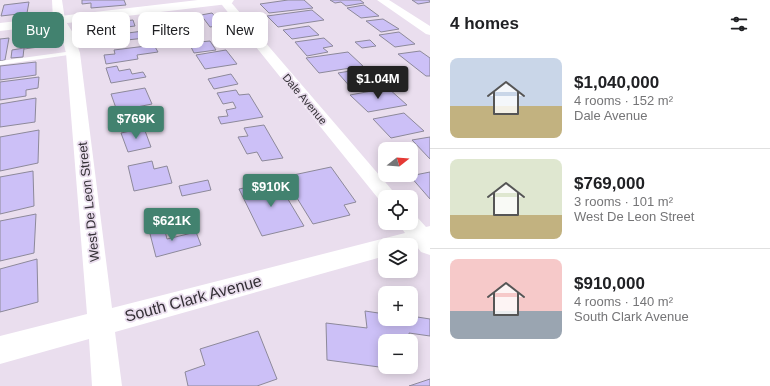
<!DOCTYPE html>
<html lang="en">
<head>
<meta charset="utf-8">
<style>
	:root { --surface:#fff; --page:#f2f2f2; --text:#202124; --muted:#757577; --line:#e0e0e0; --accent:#42826f }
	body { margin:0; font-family:Helvetica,sans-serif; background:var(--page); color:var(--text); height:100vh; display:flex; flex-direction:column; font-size:15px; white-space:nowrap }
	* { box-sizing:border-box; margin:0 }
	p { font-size:13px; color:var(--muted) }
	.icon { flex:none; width:22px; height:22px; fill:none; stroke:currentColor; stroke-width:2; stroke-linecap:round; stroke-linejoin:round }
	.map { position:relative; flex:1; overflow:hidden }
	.drawer { display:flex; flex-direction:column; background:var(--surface); width:340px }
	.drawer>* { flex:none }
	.hud { position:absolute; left:12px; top:12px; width:358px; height:36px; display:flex; gap:8px }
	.needle { width:26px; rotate:73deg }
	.buttons { position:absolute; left:378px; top:142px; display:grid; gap:8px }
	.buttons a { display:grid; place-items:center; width:40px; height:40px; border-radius:8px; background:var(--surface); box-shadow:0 2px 10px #0003; font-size:20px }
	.price { position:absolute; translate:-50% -34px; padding:0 9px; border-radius:4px; background:var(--accent); color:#fff; font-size:13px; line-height:26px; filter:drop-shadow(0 1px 2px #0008) }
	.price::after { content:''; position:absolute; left:50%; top:24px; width:12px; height:9px; margin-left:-6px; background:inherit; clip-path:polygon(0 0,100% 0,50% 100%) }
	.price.on { background:#222; color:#fff }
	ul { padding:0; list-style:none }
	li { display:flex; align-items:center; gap:12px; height:100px; padding:0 20px }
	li+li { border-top:1px solid var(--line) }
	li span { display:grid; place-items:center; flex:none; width:112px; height:80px; border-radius:8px; color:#555 }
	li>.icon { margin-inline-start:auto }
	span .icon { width:48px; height:48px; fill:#fffc; stroke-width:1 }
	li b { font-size:17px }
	h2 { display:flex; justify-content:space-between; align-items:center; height:48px; padding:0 20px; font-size:17px }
	.tag { padding:0 14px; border-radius:8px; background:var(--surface); box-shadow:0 2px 10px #0003; font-size:14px; line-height:36px }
	.tag.on { background:var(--accent); color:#fff }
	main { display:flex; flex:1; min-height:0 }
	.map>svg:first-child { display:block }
</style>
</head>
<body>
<main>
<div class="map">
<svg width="430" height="386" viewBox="0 0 430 386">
	<rect width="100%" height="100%" fill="#eadeee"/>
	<path fill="#ccc0f7" stroke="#8d899a" d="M82,0H124L126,5L91,8V3L82,4Z
		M288,0H304L313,8L269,13L260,4Z
		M330,0H360L364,3L346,6L341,2L335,3Z
		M412,0H429L430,2L418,4Z
		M29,2L27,13L1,16L4,5Z
		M364,5L379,16L361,18L347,8Z
		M312,10L324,20L278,27L267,16Z
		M212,13L223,25L210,27L201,15Z
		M172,17L180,32L160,35L153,19Z
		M383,19L399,29L381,32L366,21Z
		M133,20L135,26L127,27L128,30L94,34L92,25Z
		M309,26L319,35L292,39L283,30Z
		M143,31L145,38L118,41L119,45L101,47L98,37Z
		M399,32L415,44L395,47L379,35Z
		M46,34V46L24,49V37Z
		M9,38L5,60L0,61V39Z
		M324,38L333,46L323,48L328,52L307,56L295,42Z
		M370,40L376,46L362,48L355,42Z
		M210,41L216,50L194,53L189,43Z
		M154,45L158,52L137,55L138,59L106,64L104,55L115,54L114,50Z
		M24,48L23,57L11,58L12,50Z
		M226,50L237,64L205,69L196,55Z
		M420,51L430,58V76H426L398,54Z
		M348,52L363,66L319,73L306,58Z
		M36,62V75L0,80V66Z
		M117,66L119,71L130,69L132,74L143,72L146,77L111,83L106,68Z
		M374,67L390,83L352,89L338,73Z
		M231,74L238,84L214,89L208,79Z
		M39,77L38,88L26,90V96L0,100V82Z
		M145,88L152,104L117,111L111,94Z
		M388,88L407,105L368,112L350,95Z
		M236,90L239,95L249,94L263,117L221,124L218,117L228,116L226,110L236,108L233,102L223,104L217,93Z
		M36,98L35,122L0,127V104Z
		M404,113L424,131L391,138L373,119Z
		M264,125L283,158L262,161L257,152L247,154L238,137L248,136L244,128Z
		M144,128L151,147L128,152L121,133Z
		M39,130L38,163L0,171V137Z
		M430,137V159L412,140Z
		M152,161L154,169L167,166L172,183L134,191L128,166Z
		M331,167L356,202L344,205L350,215L313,224L284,177Z
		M33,171L34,206L0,214V177Z
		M430,172V199L410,176Z
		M208,180L211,190L182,196L179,186Z
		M277,181L304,226L262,236L239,189Z
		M36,214L34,253L0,261V221Z
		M164,227L167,239L196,232L201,245L156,257L149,230Z
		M37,259L38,302L0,312V269Z
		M382,297H385V319H411V316L430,319V336L409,333L410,341H385V367H394V369L327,360L326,323L367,328L365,311L385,314Z
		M258,331L277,379L257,386H188L185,372L205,365L200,349Z
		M430,379V386H409Z"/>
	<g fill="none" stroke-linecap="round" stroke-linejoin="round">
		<path fill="#fff" fill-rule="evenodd" d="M73,51L76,53L75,54L0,65V61Z"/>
		<path fill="#fff" fill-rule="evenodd" d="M52,0H62L65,20L73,33L80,53L112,308L405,233L398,223H411V215L417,217L426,227L430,226V255L421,252L417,247L411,249V245H385V256L115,332L122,386H92L89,339L0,364V336L87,314L66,53L61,33L53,20Z
			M218,0H229L398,197H385V203L381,202Z
			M377,0H389L430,26V35L426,34Z"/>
		<path fill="#fff" fill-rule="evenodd" d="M198,0H234L232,3L228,4L0,31V23Z"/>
	</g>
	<g text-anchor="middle" stroke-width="3.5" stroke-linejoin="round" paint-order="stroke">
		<g font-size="11" fill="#343036" stroke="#eadeee">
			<text transform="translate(305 99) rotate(50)" y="4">Dale Avenue</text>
		</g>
		<g font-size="13" fill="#343036" stroke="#eadeee">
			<text transform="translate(88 202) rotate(-96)" y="5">West De Leon Street</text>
		</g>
		<g font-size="16" fill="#343036" stroke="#eadeee">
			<text transform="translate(193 298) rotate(-15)" y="6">South Clark Avenue</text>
		</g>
	</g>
</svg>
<div class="buttons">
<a><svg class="needle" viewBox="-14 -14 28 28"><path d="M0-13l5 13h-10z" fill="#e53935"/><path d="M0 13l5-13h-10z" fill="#757577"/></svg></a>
<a><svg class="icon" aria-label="locate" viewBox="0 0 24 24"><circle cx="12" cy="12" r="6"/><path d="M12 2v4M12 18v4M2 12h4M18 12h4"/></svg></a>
<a><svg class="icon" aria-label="layers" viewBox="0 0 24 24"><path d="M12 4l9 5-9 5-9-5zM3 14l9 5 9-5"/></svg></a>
<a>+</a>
<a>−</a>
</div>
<b class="price on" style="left:378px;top:100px">$1.04M</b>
<b class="price" style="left:136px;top:140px">$769K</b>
<b class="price" style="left:271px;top:208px">$910K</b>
<b class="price" style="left:172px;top:242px">$621K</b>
<div class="hud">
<a class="tag on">Buy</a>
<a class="tag">Rent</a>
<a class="tag">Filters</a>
<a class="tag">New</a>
</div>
</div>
<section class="drawer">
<h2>4 homes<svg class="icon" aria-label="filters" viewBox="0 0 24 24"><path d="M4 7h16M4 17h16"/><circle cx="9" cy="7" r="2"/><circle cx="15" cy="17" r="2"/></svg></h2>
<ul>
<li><span style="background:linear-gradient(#c9d6e8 60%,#c2b280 0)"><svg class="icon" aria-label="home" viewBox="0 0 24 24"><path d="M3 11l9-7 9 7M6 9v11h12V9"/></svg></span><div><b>$1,040,000</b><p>4 rooms · 152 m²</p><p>Dale Avenue</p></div></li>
<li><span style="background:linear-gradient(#dfe7d0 70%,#c2b280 0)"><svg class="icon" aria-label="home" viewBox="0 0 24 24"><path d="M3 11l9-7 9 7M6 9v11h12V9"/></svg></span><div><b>$769,000</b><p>3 rooms · 101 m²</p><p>West De Leon Street</p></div></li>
<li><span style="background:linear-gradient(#f6c9c9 65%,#9aa5b1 0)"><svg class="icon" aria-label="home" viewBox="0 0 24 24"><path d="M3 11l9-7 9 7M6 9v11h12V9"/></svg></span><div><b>$910,000</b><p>4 rooms · 140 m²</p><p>South Clark Avenue</p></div></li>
</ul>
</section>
</main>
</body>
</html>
